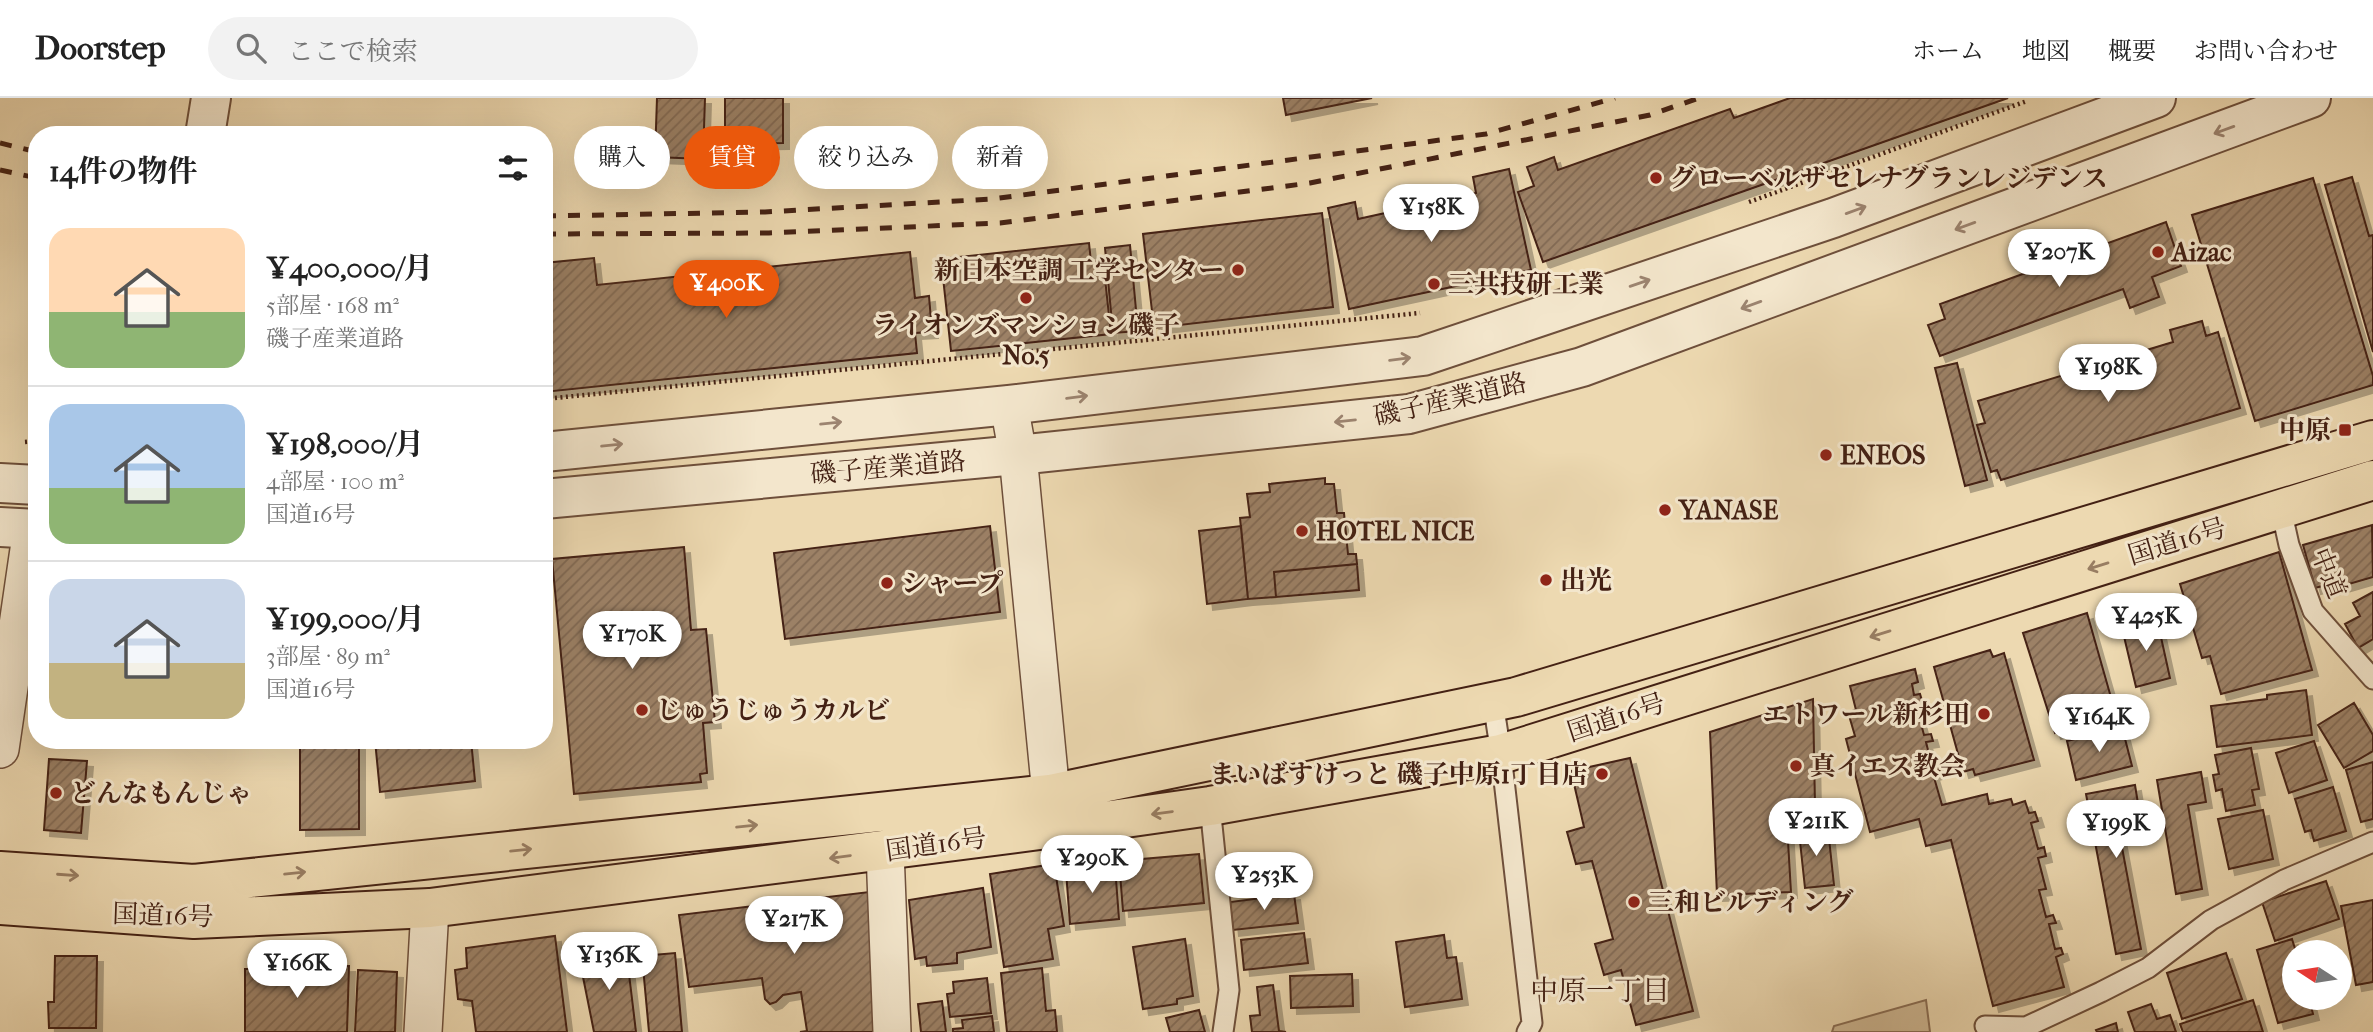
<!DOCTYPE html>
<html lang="ja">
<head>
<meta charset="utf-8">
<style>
	:root { --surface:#fff; --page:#f2f2f2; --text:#222; --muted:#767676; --line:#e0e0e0; --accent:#ea580c }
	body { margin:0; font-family:"IM FELL French Canon","Noto Serif JP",serif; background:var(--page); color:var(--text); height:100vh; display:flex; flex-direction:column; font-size:26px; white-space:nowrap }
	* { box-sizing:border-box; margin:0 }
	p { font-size:23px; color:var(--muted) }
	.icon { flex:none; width:38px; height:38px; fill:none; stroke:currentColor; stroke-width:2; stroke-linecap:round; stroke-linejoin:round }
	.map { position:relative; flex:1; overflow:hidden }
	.panel { position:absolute; left:28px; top:28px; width:525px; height:623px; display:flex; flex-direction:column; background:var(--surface); border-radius:28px; box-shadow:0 7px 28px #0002 }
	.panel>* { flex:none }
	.banner { position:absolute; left:574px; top:28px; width:665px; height:63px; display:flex; gap:14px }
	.needle { width:46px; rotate:282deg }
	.fabs { position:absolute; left:2282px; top:842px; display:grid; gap:14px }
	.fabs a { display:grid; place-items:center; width:70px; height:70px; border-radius:50%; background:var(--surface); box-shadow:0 7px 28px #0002; font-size:35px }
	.price { position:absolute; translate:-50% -60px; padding:0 16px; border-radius:24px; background:#fff; color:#222; font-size:23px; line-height:46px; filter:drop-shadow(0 2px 4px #0008) }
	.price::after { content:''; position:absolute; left:50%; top:42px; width:21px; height:16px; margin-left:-10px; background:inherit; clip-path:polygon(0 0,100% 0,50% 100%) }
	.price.active { background:var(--accent); color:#fff }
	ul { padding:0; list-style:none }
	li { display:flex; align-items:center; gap:21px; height:175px; padding:0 21px }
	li+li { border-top:2px solid var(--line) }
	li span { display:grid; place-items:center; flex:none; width:196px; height:140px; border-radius:21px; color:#555 }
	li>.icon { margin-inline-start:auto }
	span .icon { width:84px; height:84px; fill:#fffc; stroke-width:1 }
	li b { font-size:30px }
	h2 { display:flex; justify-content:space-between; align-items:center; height:84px; padding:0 21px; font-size:30px }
	.pill { padding:0 24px; border-radius:32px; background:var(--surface); box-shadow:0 7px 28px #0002; font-size:24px; line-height:63px }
	.pill.active { background:var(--accent); color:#fff }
	header { display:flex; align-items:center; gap:42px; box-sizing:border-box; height:98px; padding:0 35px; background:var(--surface); border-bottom:2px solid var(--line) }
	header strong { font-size:33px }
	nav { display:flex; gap:38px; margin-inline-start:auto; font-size:24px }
	.search { width:490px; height:63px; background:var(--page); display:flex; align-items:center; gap:18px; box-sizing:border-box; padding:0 24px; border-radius:38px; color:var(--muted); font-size:26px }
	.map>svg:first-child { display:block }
</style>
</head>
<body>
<header>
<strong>Doorstep</strong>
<div class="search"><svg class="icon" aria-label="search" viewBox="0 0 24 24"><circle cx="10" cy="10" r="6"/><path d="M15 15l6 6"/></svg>ここで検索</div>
<nav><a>ホーム</a><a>地図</a><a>概要</a><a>お問い合わせ</a></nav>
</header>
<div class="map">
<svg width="2373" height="934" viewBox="0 0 2373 934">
	<defs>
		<pattern id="building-hatch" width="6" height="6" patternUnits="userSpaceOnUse" patternTransform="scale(1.75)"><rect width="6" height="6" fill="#9c8166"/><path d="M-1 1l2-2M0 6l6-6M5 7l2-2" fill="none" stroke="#816953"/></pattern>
		<filter id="shadow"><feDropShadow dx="6" dy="6" stdDeviation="0" flood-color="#0004"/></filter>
	</defs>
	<rect width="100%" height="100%" fill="#edd9b1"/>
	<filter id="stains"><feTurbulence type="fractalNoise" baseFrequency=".00286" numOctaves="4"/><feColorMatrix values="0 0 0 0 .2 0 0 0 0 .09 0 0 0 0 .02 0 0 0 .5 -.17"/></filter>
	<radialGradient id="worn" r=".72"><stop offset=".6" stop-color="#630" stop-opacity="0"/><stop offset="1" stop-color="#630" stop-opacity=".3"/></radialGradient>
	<path fill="#d0ba96" stroke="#8a6e55" stroke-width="2" d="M1926,902L1930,934H1832L1834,928Z"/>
	<path fill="url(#building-hatch)" stroke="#442114" stroke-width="2" filter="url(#shadow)" d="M657,0H705L703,61L655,59Z
		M725,0H783V45L725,46Z
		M1283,0H1372L1286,17Z
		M1790,0H2008L1543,164L1518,94L1534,88L1527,69L1554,59L1558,72L1730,11L1734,20Z
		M1509,71L1531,172L1349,211L1328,110L1355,104L1358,121L1476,95L1473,79Z
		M2352,79L2369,138L2373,137V254L2325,87Z
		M2313,80L2373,278V287L2255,323L2192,117Z
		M1322,115L1333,209L1154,230L1143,136Z
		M2166,124L2181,168L2152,179L2159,199L2130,210L2123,191L1940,258L1928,227L1945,221L1940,206Z
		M1089,145L1091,164L1103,162L1111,236L951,253L941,161Z
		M1130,147L1138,233L1113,235L1105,150Z
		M910,154L915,200L929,198L932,234L915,235L917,255L544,294V165L594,160L597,187Z
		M2202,223L2206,238L2218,234L2240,310L2001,382L1997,372L1991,374L1977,327L1985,325L1978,303L2173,244L2170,232Z
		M1957,265L1987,382L1965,388L1935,270Z
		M1325,380V386H1334L1337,415H1344L1348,456H1356L1357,466L1274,474L1276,499L1248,501L1240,420L1250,419L1247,396L1270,394L1269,386Z
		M2372,427L2373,479L2328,492L2326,487L2315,490L2303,447Z
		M990,428L1000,514L785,541L774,455Z
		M1241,428L1248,501L1207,506L1199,433Z
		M684,449L691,532L706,531L715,624L703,625L707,675L700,676L701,684L574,696L552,461Z
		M2279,454L2312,572L2221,596L2210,558L2202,560L2180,486Z
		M1357,466L1359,492L1276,499L1274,474Z
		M2373,494V541L2358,550L2345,526L2360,518L2353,505Z
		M2087,515L2116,617L2055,635L2023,535Z
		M2157,521L2170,580L2136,589L2122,530Z
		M1990,552L1993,559L2004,555L2034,662L1975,677L1973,671L1963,674L1934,569Z
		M1915,571L1918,584L1912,586L1914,597L1920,596L1924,609L1917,611L1924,637L1931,636L1933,643L1926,644L1932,668L1939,667L1940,674L1933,676L1942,707L1987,696L1989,706L2011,701L2013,707L2025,703L2029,715L2035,714L2038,723L2031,725L2038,751L2044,749L2046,758L2038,760L2046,791L2039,792L2046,819L2053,817L2056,825L2049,826L2055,851L2061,850L2063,856L2056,859L2064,889L1993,908L1951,742L1926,748L1919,721L1870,734L1846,641L1855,638L1848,614L1856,612L1850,588Z
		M2306,592L2312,637L2217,649L2211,608L2267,601V597Z
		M1813,601L1815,707L1786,709L1791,794L1717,797L1710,634Z
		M2354,605L2373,637V653L2344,670L2318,627Z
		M2122,629L2132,668L2076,682L2067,643Z
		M300,642H359V731L300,732Z
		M375,642H471L475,683L380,694Z
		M2314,643L2327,682L2289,695L2276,655Z
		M2251,650L2259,691L2252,692L2255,707L2226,713L2222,691L2216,693L2213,677L2219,676L2215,657Z
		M1630,660L1693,913L1636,927L1621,872L1604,877L1595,846L1613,841L1592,763L1576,766L1567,734L1584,729L1571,673Z
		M49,661L87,663L81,735L44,732Z
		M2373,664V721L2361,724L2346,672Z
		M2201,674L2206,704L2188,707L2202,791L2176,796L2157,682Z
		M2135,687L2141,724L2118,728L2141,851L2116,856L2086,696Z
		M2333,689L2346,733L2314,743L2311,732L2305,734L2295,701Z
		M2263,712L2273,761L2229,771L2218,721Z
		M1828,731L1834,787L1805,790L1799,734Z
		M1199,756L1204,805L1123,813L1119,763Z
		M1054,766L1064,828L1048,831L1053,861L1004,869L990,776Z
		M1115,768L1119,821L1070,826L1066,773Z
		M2326,783L2339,821L2275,843L2262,804Z
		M983,790L991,849L957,855V865L927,868L926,859L915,861L909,802Z
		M869,794L881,875L871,877L878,934H800L807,933L801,894L783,897L776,904L770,906L765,901L762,880L689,889L679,817Z
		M1294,796L1298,825L1233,832L1230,804Z
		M2373,802V884L2356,887L2341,808Z
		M1304,835L1308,865L1244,872L1241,842Z
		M1444,837L1447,860L1456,859L1462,901L1405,909L1396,844Z
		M555,838L567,934H476L472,903L458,901L455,872L467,870L466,850Z
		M1185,841L1193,898L1177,901V906L1143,911L1133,849Z
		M2292,841L2296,854L2294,900H2309L2313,916L2278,925L2257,852Z
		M626,851L636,934H594L579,859Z
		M675,855L682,934H649L642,858Z
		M2226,855L2242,901L2182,921L2167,875Z
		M55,858H97L96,930H49L48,904H54Z
		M349,868L347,934H245V871Z
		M1042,870L1046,913L1055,912L1057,934H1007L1001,875Z
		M358,872L397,874L395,934H355Z
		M1352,876L1353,908L1291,910L1290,878Z
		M987,880L991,915L950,919L947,896L954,895L953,884Z
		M1273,887L1279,933L1286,934H1252L1250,918L1260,917L1257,889Z
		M2253,902L2263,934H2183L2180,926Z
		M942,903L946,934H921L918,906Z
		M2151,906L2157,921L2170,917L2176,934H2135L2128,914Z
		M1199,912L1205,934H1170L1166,920Z
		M992,918L994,934H953V931L963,930L962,922Z
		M2116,925L2118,934H2097L2096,932Z"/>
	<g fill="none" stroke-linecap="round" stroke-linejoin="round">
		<defs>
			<path id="service" d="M2281,411L2289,447L2313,513L2373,581
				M1493,604L1501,656L1532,925L1527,934
				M1210,708L1229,892L1223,934
				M1985,928L2026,929L2101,894L2148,870L2211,822L2284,782L2373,744"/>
			<path id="minor" d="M1009,307L1018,357L1054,727
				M0,651L32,431
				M885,753L892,934
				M423,934L430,810"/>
			<path id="tertiary" d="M205,37L211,0
				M544,354L1009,307L1423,258L1833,120L2156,0
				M0,385L37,387
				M544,401L1018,357L1409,316L1582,269L2311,0
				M0,429L37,431"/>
			<path id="trunk" d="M0,773L194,786L1050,696L1516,599L2373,342
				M0,807L194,821L430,810L1055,730L1210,708L1501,656L2373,382"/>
		</defs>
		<use href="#service" stroke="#6e4f3b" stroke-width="23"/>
		<use href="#minor" stroke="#6e4f3b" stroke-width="40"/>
		<use href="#tertiary" stroke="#6e4f3b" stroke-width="42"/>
		<use href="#trunk" stroke="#442114" stroke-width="42"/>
		<path stroke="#442114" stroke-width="4.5" stroke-dasharray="2 3.5" stroke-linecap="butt" d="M1749,104L2027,3
			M544,301L1420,215
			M25,344L37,343"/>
		<use href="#service" stroke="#f3e6cc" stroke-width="19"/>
		<use href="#minor" stroke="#f3e6cc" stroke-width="37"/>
		<use href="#tertiary" stroke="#f3e6cc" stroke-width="38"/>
		<use href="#trunk" stroke="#edd9b1" stroke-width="38"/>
		<path stroke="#442114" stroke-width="5" stroke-dasharray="12 12" stroke-linecap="butt" d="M0,45L37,54
			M0,72L37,80
			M544,118L765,114L992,101L1486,36L1615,0
			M544,136L769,135L1000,125L1310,85L1650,17L1699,0"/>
	</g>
	<defs><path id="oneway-shaft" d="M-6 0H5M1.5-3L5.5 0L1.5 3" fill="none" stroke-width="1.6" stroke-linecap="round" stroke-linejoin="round" transform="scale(1.75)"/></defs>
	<g stroke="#9c8470">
		<use href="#oneway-shaft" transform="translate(2224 32) rotate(160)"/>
		<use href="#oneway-shaft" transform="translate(1856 112) rotate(-20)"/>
		<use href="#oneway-shaft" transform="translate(1965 128) rotate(160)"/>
		<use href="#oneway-shaft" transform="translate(1640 185) rotate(-19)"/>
		<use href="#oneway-shaft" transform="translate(1751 207) rotate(160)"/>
		<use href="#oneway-shaft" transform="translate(1400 261) rotate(-7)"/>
		<use href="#oneway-shaft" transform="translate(1077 299) rotate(-7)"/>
		<use href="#oneway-shaft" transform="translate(1345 323) rotate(174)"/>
		<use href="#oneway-shaft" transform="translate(831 325) rotate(-6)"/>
		<use href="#oneway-shaft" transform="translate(612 347) rotate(-6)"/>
	</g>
	<g stroke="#987d62">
		<use href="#oneway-shaft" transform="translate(2098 468) rotate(163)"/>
		<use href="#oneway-shaft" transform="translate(1880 536) rotate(163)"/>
		<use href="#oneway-shaft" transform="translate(1162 715) rotate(172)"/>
		<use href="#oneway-shaft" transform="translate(747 728) rotate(-6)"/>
		<use href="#oneway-shaft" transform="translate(521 752) rotate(-6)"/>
		<use href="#oneway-shaft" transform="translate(840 759) rotate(172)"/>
		<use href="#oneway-shaft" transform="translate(295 775) rotate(-6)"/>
		<use href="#oneway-shaft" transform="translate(68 777) rotate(4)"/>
	</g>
	<g fill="#8f2418" stroke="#f3e6cc" stroke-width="2.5">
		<circle cx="1656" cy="80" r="7"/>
		<circle cx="2158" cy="154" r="7"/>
		<circle cx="1238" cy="172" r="7"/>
		<circle cx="1434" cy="186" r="7"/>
		<circle cx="1026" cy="200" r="7"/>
		<rect x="2338" y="325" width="14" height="14" rx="3.5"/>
		<circle cx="1826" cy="357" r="7"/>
		<circle cx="1665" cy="412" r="7"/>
		<circle cx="1302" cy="433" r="7"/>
		<circle cx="1546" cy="482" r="7"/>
		<circle cx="887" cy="485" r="7"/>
		<circle cx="642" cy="612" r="7"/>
		<circle cx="1984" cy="616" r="7"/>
		<circle cx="1796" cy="668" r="7"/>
		<circle cx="1602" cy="676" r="7"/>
		<circle cx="56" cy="695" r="7"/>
		<circle cx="1634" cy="804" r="7"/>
	</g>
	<g text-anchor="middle" stroke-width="6" stroke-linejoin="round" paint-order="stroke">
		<g font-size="26" font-weight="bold" fill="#442114" stroke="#f3e6cc" text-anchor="start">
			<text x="1670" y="89">グローベルザセレナグランレジデンス</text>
			<text x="2172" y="163">Aizac</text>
			<text x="1224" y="181" text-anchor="end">新日本空調 工学センター</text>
			<text x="1448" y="195">三共技研工業</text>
			<text x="1026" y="236" text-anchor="middle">ライオンズマンション磯子<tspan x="1026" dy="30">No.5</tspan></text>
			<text x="2331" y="341" text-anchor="end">中原</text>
			<text x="1840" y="366">ENEOS</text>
			<text x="1679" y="421">YANASE</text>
			<text x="1316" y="442">HOTEL NICE</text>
			<text x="1560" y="491">出光</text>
			<text x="901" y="494">シャープ</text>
			<text x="656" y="621">じゅうじゅうカルビ</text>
			<text x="1970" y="625" text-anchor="end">エトワール新杉田</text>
			<text x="1810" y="677">真イエス教会</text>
			<text x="1588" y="685" text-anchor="end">まいばすけっと 磯子中原1丁目店</text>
			<text x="70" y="704">どんなもんじゃ</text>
			<text x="1648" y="813">三和ビルディング</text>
		</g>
		<g font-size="26" fill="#442114" stroke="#f3e6cc">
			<text transform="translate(1450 301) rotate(-13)" y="9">磯子産業道路</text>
			<text transform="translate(888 369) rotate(-5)" y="9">磯子産業道路</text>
			<text transform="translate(2177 443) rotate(-17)" y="9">国道16号</text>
			<text transform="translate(2329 475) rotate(68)" y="9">中道</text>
			<text transform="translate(1616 619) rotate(-18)" y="9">国道16号</text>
			<text transform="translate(936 746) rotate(-8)" y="9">国道16号</text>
			<text transform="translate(163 817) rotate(2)" y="9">国道16号</text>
		</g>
		<g font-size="28" fill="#442114" stroke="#f3e6cc">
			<text x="1600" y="902">中原一丁目</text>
		</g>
	</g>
	<rect width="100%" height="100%" filter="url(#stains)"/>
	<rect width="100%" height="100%" fill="url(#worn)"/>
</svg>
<div class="fabs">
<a><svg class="needle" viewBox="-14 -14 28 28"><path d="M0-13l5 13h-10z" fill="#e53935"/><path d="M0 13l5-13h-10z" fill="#767676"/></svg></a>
</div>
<b class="price" style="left:1431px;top:146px">¥158K</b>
<b class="price" style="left:2059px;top:191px">¥207K</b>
<b class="price active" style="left:726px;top:222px">¥400K</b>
<b class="price" style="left:2108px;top:306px">¥198K</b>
<b class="price" style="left:2146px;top:555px">¥425K</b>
<b class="price" style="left:632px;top:573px">¥170K</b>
<b class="price" style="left:2099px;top:656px">¥164K</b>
<b class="price" style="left:1816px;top:760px">¥211K</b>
<b class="price" style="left:2116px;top:762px">¥199K</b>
<b class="price" style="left:1092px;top:797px">¥290K</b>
<b class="price" style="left:1264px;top:814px">¥253K</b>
<b class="price" style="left:794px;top:858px">¥217K</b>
<b class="price" style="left:609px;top:894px">¥136K</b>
<b class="price" style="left:297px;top:902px">¥166K</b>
<div class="banner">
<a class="pill">購入</a>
<a class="pill active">賃貸</a>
<a class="pill">絞り込み</a>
<a class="pill">新着</a>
</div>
<section class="panel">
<h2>14件の物件<svg class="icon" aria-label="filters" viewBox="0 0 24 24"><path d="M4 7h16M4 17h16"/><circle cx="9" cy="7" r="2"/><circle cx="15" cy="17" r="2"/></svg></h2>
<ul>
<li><span style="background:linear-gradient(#ffd9b3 60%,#8fb573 0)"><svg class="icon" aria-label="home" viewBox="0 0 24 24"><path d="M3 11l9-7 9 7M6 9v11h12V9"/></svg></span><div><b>¥400,000/月</b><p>5部屋 · 168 m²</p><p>磯子産業道路</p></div></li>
<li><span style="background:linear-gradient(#a9c7e8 60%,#8fb573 0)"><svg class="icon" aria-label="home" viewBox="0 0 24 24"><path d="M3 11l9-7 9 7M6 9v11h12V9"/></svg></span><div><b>¥198,000/月</b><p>4部屋 · 100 m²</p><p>国道16号</p></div></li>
<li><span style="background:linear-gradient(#c9d6e8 60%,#c2b280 0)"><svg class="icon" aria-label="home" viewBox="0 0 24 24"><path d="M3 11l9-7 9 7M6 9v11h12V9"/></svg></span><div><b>¥199,000/月</b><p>3部屋 · 89 m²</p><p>国道16号</p></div></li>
</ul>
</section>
</div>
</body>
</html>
